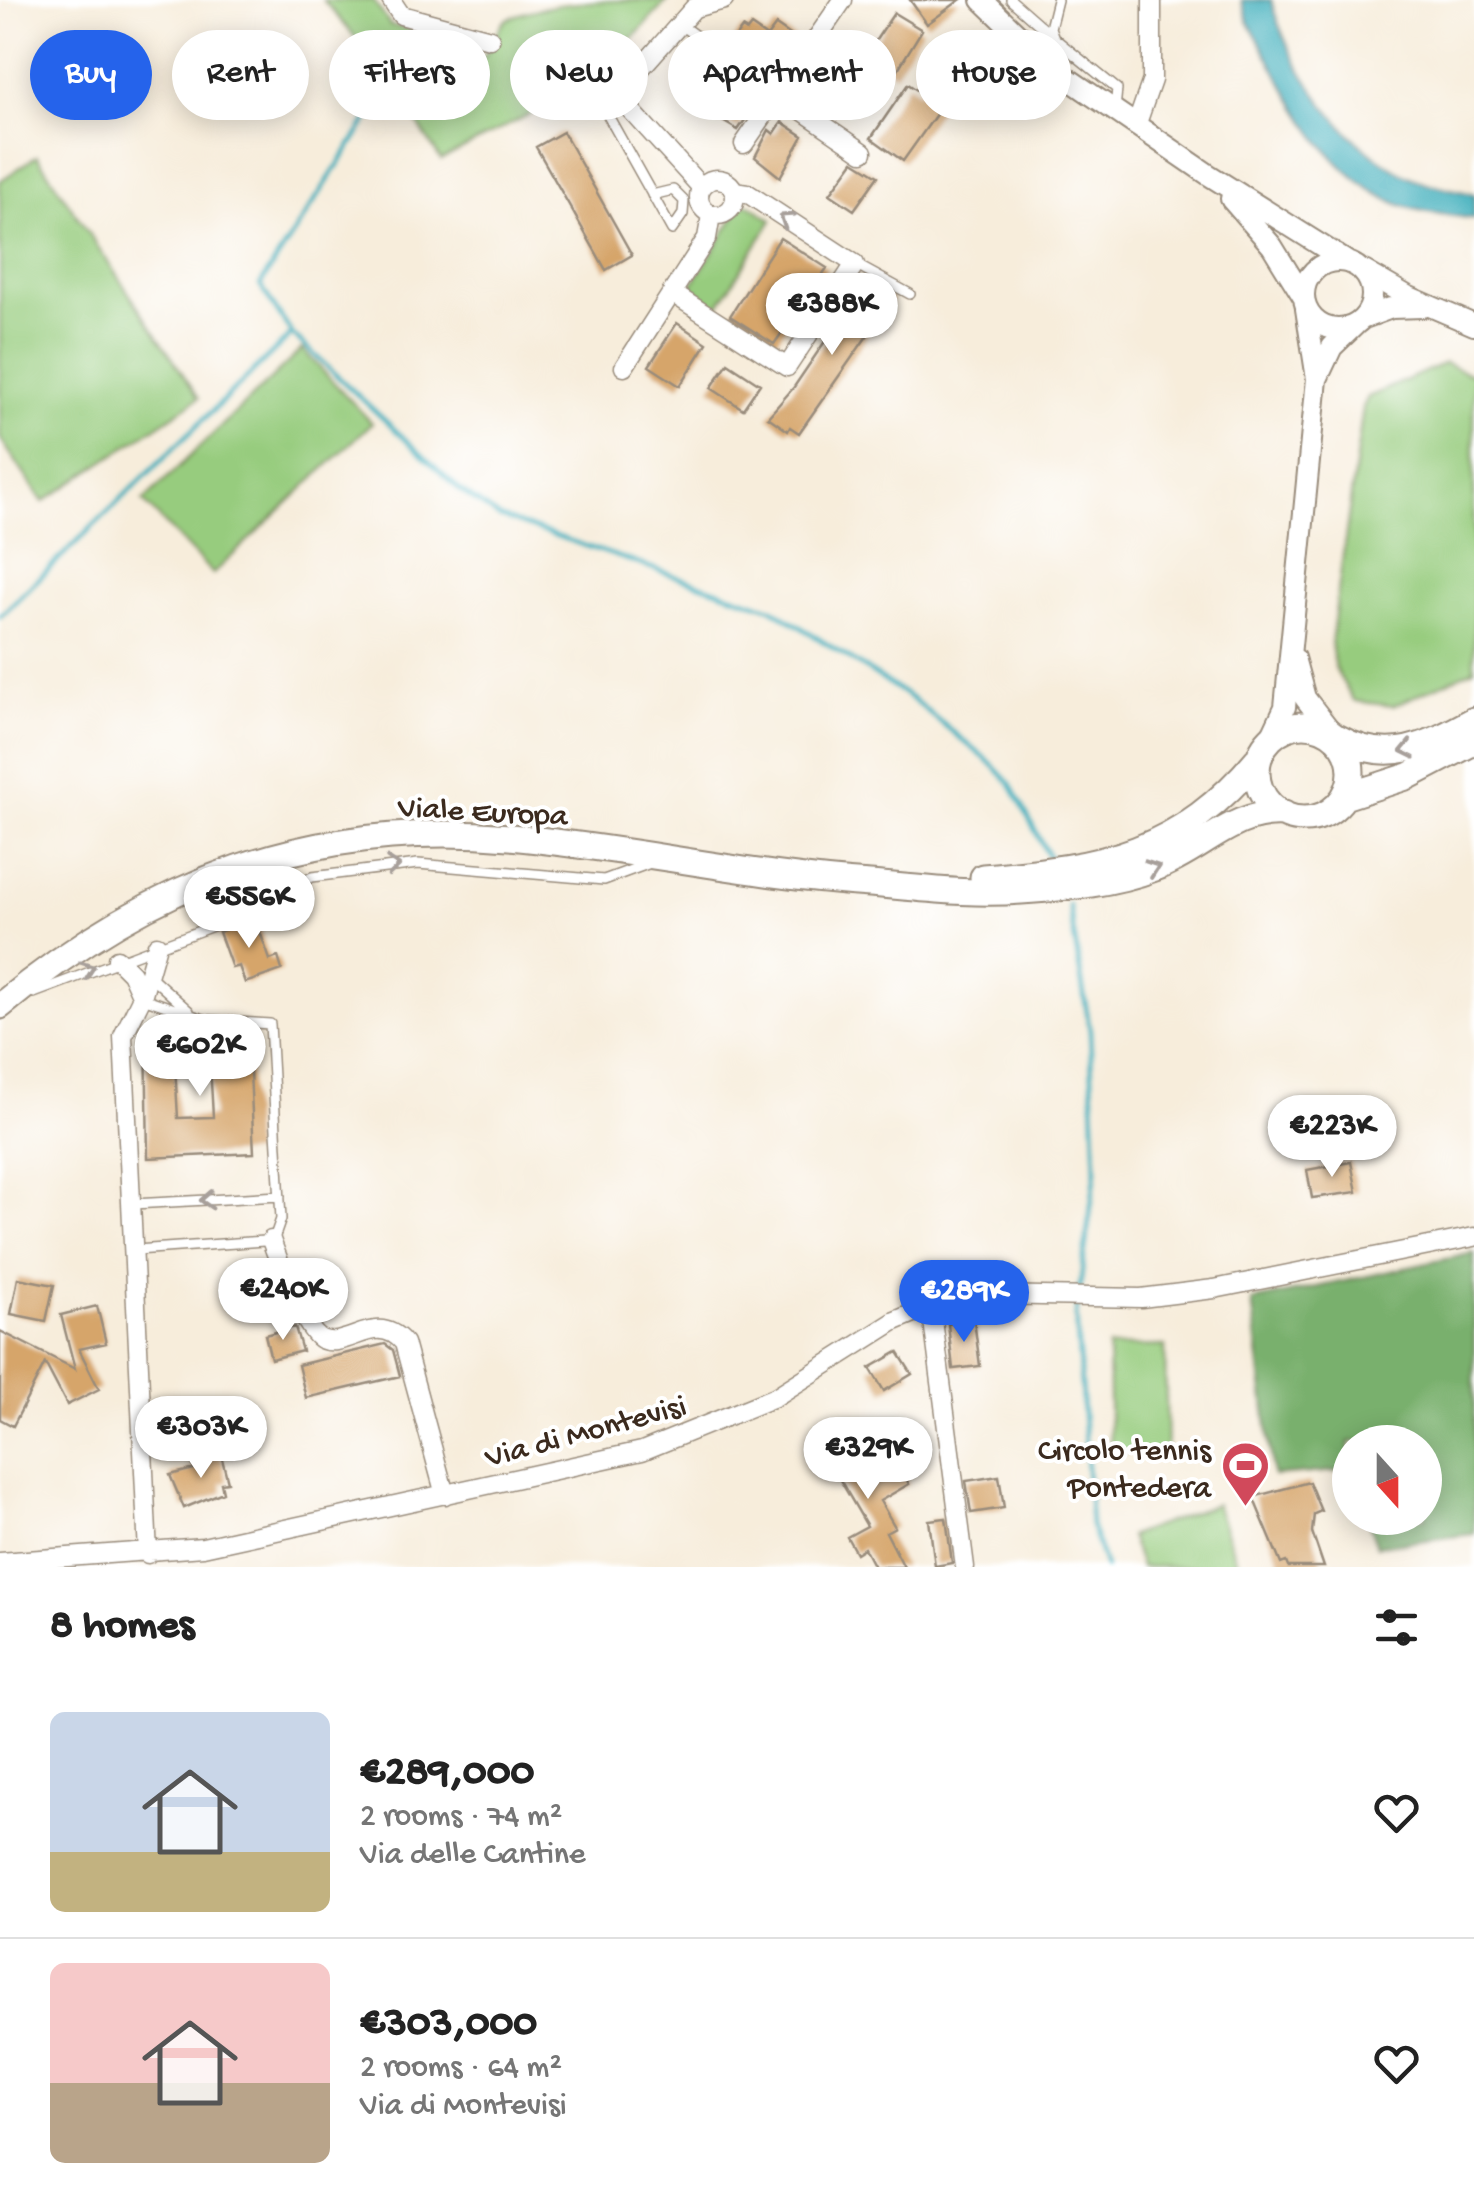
<!DOCTYPE html>
<html lang="en">
<head>
<meta charset="utf-8">
<style>
	:root { --surface:#fff; --page:#f2f2f2; --text:#222; --muted:#767676; --line:#e0e0e0; --accent:#2563eb }
	body { margin:0; font-family:"Gochi Hand",sans-serif; background:var(--page); color:var(--text); height:100vh; display:flex; flex-direction:column; font-size:38px; white-space:nowrap }
	* { box-sizing:border-box; margin:0 }
	p { font-size:32px; color:var(--muted) }
	.icon { flex:none; width:55px; height:55px; fill:none; stroke:currentColor; stroke-width:2; stroke-linecap:round; stroke-linejoin:round }
	.map { position:relative; height:1567px; overflow:hidden }
	.sheet { display:flex; flex-direction:column; background:var(--surface); flex:1 }
	.sheet>* { flex:none }
	.hud { position:absolute; left:30px; top:30px; width:1415px; height:90px; display:flex; gap:20px }
	.needle { width:65px; rotate:159deg }
	.fabs { position:absolute; left:1332px; top:1425px; display:grid; gap:20px }
	.fabs a { display:grid; place-items:center; width:110px; height:110px; border-radius:50%; background:var(--surface); box-shadow:0 5px 25px #0003; font-size:50px }
	.price { position:absolute; translate:-50% -85px; padding:0 22px; border-radius:35px; background:#fff; color:#222; font-size:32px; line-height:65px; filter:drop-shadow(0 2px 5px #0008) }
	.price::after { content:''; position:absolute; left:50%; top:60px; width:30px; height:22px; margin-left:-15px; background:inherit; clip-path:polygon(0 0,100% 0,50% 100%) }
	.price.selected { background:var(--accent); color:#fff }
	ul { padding:0; list-style:none }
	li { display:flex; align-items:center; gap:30px; height:250px; padding:0 50px }
	li+li { border-top:2px solid var(--line) }
	li span { display:grid; place-items:center; flex:none; width:280px; height:200px; border-radius:15px; color:#555 }
	li>.icon { margin-inline-start:auto }
	span .icon { width:120px; height:120px; fill:#fffc; stroke-width:1 }
	li b { font-size:42px }
	h2 { display:flex; justify-content:space-between; align-items:center; height:120px; padding:0 50px; font-size:42px }
	.chip { padding:0 35px; border-radius:45px; background:var(--surface); box-shadow:0 5px 25px #0003; font-size:35px; line-height:90px }
	.chip.selected { background:var(--accent); color:#fff }
	.map>svg:first-child { display:block }
</style>
</head>
<body>
<div class="map">
<svg width="1474" height="1567" viewBox="0 0 1474 1567">
	<rect width="100%" height="100%" fill="#fff"/>
	<filter id="ink" filterUnits="userSpaceOnUse"><feTurbulence type="fractalNoise" baseFrequency=".01" numOctaves="2"/><feDisplacementMap in="SourceGraphic" scale="20" xChannelSelector="R" yChannelSelector="G"/><feConvolveMatrix kernelMatrix="1 2 1 2 8 2 1 2 1" color-interpolation-filters="sRGB"/></filter>
	<filter id="wash" filterUnits="userSpaceOnUse"><feTurbulence type="fractalNoise" baseFrequency=".0048" numOctaves="4" result="noise"/><feDisplacementMap in="SourceGraphic" scale="40" xChannelSelector="R" yChannelSelector="G"/><feGaussianBlur stdDeviation="2.25" result="paint"/><feColorMatrix in="noise" values="0 0 0 0 0 0 0 0 0 0 0 0 0 0 0 0 0 1.4 0 .05"/><feComposite in="paint" operator="in"/></filter>
	<g filter="url(#wash)">
		<rect width="100%" height="100%" fill="#f7eddb"/>
		<path fill="#97cc7e" stroke="#697b4e" stroke-width="2.5" d="M323,0H373L390,25L452,39L459,60L477,63C494,49 494,30 507,19C548,0 618,0 668,0L592,82L441,160L383,69Z
			M37,156L199,398L43,502L0,438V181Z
			M749,204L772,220L717,308L691,286L742,205Z
			M302,349L372,423L213,574L143,501Z
			M1444,363L1474,375V669L1393,706L1354,701L1335,669L1331,643L1363,407L1368,397Z
			M1165,1346L1167,1451L1110,1452L1108,1347Z
			M1216,1504L1239,1567H1141L1130,1536Z"/>
		<path fill="#79b06d" stroke="#5a6d46" stroke-width="2.5" d="M1474,1253V1534L1377,1546L1367,1518H1425V1442H1350V1470L1273,1476L1252,1301Z"/>
		<path fill="#40afbc" stroke="#3e6c6d" stroke-width="2.5" d="M1241,0H1271C1289,67 1342,143 1406,175C1427,185 1452,189 1474,194V219C1449,215 1421,213 1398,204C1321,173 1287,88 1248,21Z"/>
		<g fill="none" stroke-linecap="round" stroke-linejoin="round">
			<path stroke="#40afbc" stroke-width="5" d="M292,334L260,285L370,116
				M0,616L292,334L461,491L499,517L771,608L911,698L991,763L1011,784L1052,863
				M1069,905L1090,1031L1096,1170L1076,1315L1091,1525L1105,1567"/>
		</g>
		<g id="blocks">
			<path fill="#d6a56b" d="M910,0H960L927,24Z
				M894,13L922,30L895,74L866,55Z
				M776,25L799,41L770,78L728,48L742,28L747,31L751,26L767,37Z
				M835,34L862,52L830,98L803,80Z
				M962,36L974,43L942,106L903,161L871,138L908,84L920,92L948,47L953,50Z
				M702,50L763,94L738,130L702,109L705,106L677,87Z
				M782,122L803,136L780,177L755,157L769,130L774,134Z
				M563,132L632,255L606,270L536,147Z
				M854,161L878,176L854,210L830,194Z
				M780,238L827,268L774,344L730,316Z
				M866,281L893,299L799,433L790,427L788,431L768,417L794,387Z
				M677,323L707,343L680,386L649,366Z
				M728,363L760,384L743,409L711,388Z
				M255,918L270,960L278,957L282,970L245,983L239,966L232,968L219,932Z
				M208,1028L248,1031L254,1153L148,1158L146,1031L173,1030L178,1118L213,1117Z
				M1351,1162L1357,1192L1312,1198L1307,1170Z
				M18,1278L54,1285L46,1321L11,1314Z
				M97,1306L106,1343L79,1349L99,1389L67,1405L45,1363L13,1426L0,1419V1331L75,1369L61,1315Z
				M974,1320L980,1366L953,1369L948,1324Z
				M295,1327L302,1351L271,1359L265,1335Z
				M385,1344L393,1350L400,1376L306,1398L298,1365Z
				M898,1352L912,1374L884,1391L870,1368Z
				M839,1440L860,1476L893,1457L909,1484L880,1501L895,1527L886,1532L904,1567H874L864,1548L856,1553L847,1537L867,1526L832,1466L823,1471L814,1455Z
				M221,1455L228,1482L221,1483L223,1492L184,1508L170,1475L194,1469L192,1462Z
				M999,1476L1004,1508L971,1513L966,1481Z
				M1309,1482L1321,1511L1314,1514L1312,1532L1324,1567H1288L1286,1562L1281,1564L1253,1497Z
				M946,1518L952,1563L935,1566L929,1520Z"/>
		</g>
	</g>
	<g filter="url(#ink)">
		<use href="#blocks" fill-opacity="0" stroke="#998c7c" stroke-width="2.5"/>
		<g fill="none" stroke-linecap="round" stroke-linejoin="round">
			<defs>
				<path id="service" d="M1011,0L1052,36
					M1057,0L1050,28L1054,38L1117,89L1115,109
					M679,24L778,94
					M617,95L606,112L672,230L683,214L684,201L673,190L652,195
					M855,264L910,294
					M149,975L189,1011
					M34,993L226,921L312,877L418,864L604,880L653,862
					M133,1204L280,1196
					M136,1250L264,1241L275,1236L281,1219L270,1024L206,1020L143,998"/>
				<path id="minor" d="M391,0L401,15L490,39
					M778,94L863,152
					M1136,126L1152,80V0
					M744,144L843,0
					M699 197a18 18 0 1 1 36 0a18 18 0 1 1-36 0Z
					M701,187L617,95L694,8L724,0
					M672,293L787,367L855,264L747,193L734,191
					M624,367L707,238L711,215
					M117,959L131,973L142,997
					M271,1240C278,1259 304,1330 321,1339C347,1351 376,1310 404,1343L445,1495
					M931,1305L965,1567
					M148,1554L123,1036L142,997L157,945
					M0,1562L203,1547L642,1451L775,1397L895,1321L947,1299L986,1295L1141,1298L1214,1289L1474,1237"/>
				<path id="tertiary" d="M982,0L1054,69L1209,175L1349,263
					M1231,199L1272,246L1304,298
					M1304 295a34 34 0 1 1 68 0a34 34 0 1 1-68 0Z
					M1364,271L1407,296L1474,325
					M1364,318L1391,308L1423,307
					M1318,377L1332,347L1355,325
					M1294,658L1305,698L1333,734
					M1270,739L1285,707L1317,379L1306,309"/>
				<path id="primary" d="M1257 772a47 47 0 1 1 94 0a47 47 0 1 1-94 0Z
					M1337,737C1388,766 1427,746 1474,720
					M1344,797L1409,776L1474,742
					M983,877C1104,867 1179,854 1260,756
					M0,1006C151,881 312,819 510,837C630,848 749,876 870,884C921,888 970,895 1021,891C1066,888 1113,884 1155,868C1202,851 1233,810 1284,814"/>
			</defs>
			<use href="#service" stroke="#998c7c" stroke-width="12"/>
			<use href="#minor" stroke="#998c7c" stroke-width="21"/>
			<use href="#tertiary" stroke="#998c7c" stroke-width="24"/>
			<use href="#primary" stroke="#998c7c" stroke-width="29"/>
			<use href="#service" stroke="#fff" stroke-width="9"/>
			<use href="#minor" stroke="#fff" stroke-width="18"/>
			<use href="#tertiary" stroke="#fff" stroke-width="20"/>
			<use href="#primary" stroke="#fff" stroke-width="25"/>
		</g>
		<defs><path id="oneway-chevron" d="M-2-3.5L2.5 0L-2 3.5" fill="none" stroke-width="1.6" stroke-linecap="round" stroke-linejoin="round" transform="scale(2.5)"/></defs>
		<g stroke="#a79f9a">
			<use href="#oneway-chevron" transform="translate(786 219) rotate(-147)"/>
			<use href="#oneway-chevron" transform="translate(1407 750) rotate(168)"/>
			<use href="#oneway-chevron" transform="translate(393 866) rotate(-5)"/>
			<use href="#oneway-chevron" transform="translate(1153 868) rotate(-19)"/>
			<use href="#oneway-chevron" transform="translate(88 969) rotate(-20)"/>
			<use href="#oneway-chevron" transform="translate(207 1200) rotate(177)"/>
		</g>
	</g>
	<defs>
		<symbol id="stadium-pin" viewBox="-11 -11 22 30"><path d="M0 17L-7.5 6A9.5 9.5 0 1 1 7.5 6Z" fill="#d1495b" stroke="#fff"/><path d="M0-5a6.5 5 0 1 0 0 10a6.5 5 0 1 0 0-10ZM-3.5-1.8h7v3.6h-7Z" fill="#fff"/></symbol>
	</defs>
	<g fill-rule="evenodd">
		<use href="#stadium-pin" x="1218" y="1438" width="55" height="75"/>
	</g>
	<g text-anchor="middle" stroke-width="8" stroke-linejoin="round" paint-order="stroke">
		<g font-size="32" fill="#3b2a1e" stroke="#fff">
			<text transform="translate(483 809) rotate(3)" y="11">Viale Europa</text>
			<text transform="translate(585 1429) rotate(-15)" y="11">Via di Montevisi</text>
		</g>
		<g font-size="32" fill="#3b2a1e" stroke="#fff" text-anchor="end">
			<text x="1211" y="1459">Circolo tennis<tspan x="1211" dy="37">Pontedera</tspan></text>
		</g>
	</g>
</svg>
<div class="fabs">
<a><svg class="needle" viewBox="-14 -14 28 28"><path d="M0-13l5 13h-10z" fill="#e53935"/><path d="M0 13l5-13h-10z" fill="#767676"/></svg></a>
</div>
<b class="price" style="left:832px;top:358px">€388K</b>
<b class="price" style="left:249px;top:951px">€556K</b>
<b class="price" style="left:200px;top:1099px">€602K</b>
<b class="price" style="left:1332px;top:1180px">€223K</b>
<b class="price" style="left:283px;top:1343px">€240K</b>
<b class="price selected" style="left:964px;top:1345px">€289K</b>
<b class="price" style="left:201px;top:1481px">€303K</b>
<b class="price" style="left:868px;top:1502px">€329K</b>
<div class="hud">
<a class="chip selected">Buy</a>
<a class="chip">Rent</a>
<a class="chip">Filters</a>
<a class="chip">New</a>
<a class="chip">Apartment</a>
<a class="chip">House</a>
</div>
</div>
<section class="sheet">
<h2>8 homes<svg class="icon" aria-label="filters" viewBox="0 0 24 24"><path d="M4 7h16M4 17h16"/><circle cx="9" cy="7" r="2"/><circle cx="15" cy="17" r="2"/></svg></h2>
<ul>
<li><span style="background:linear-gradient(#c9d6e8 70%,#c2b280 0)"><svg class="icon" aria-label="home" viewBox="0 0 24 24"><path d="M3 11l9-7 9 7M6 9v11h12V9"/></svg></span><div><b>€289,000</b><p>2 rooms · 74 m²</p><p>Via delle Cantine</p></div><svg class="icon" aria-label="heart" viewBox="0 0 24 24"><path d="M12 20l-8-8c-3-5 5-10 8-4 3-6 11-1 8 4z"/></svg></li>
<li><span style="background:linear-gradient(#f6c9c9 60%,#b9a48a 0)"><svg class="icon" aria-label="home" viewBox="0 0 24 24"><path d="M3 11l9-7 9 7M6 9v11h12V9"/></svg></span><div><b>€303,000</b><p>2 rooms · 64 m²</p><p>Via di Montevisi</p></div><svg class="icon" aria-label="heart" viewBox="0 0 24 24"><path d="M12 20l-8-8c-3-5 5-10 8-4 3-6 11-1 8 4z"/></svg></li>
</ul>
</section>
</body>
</html>
